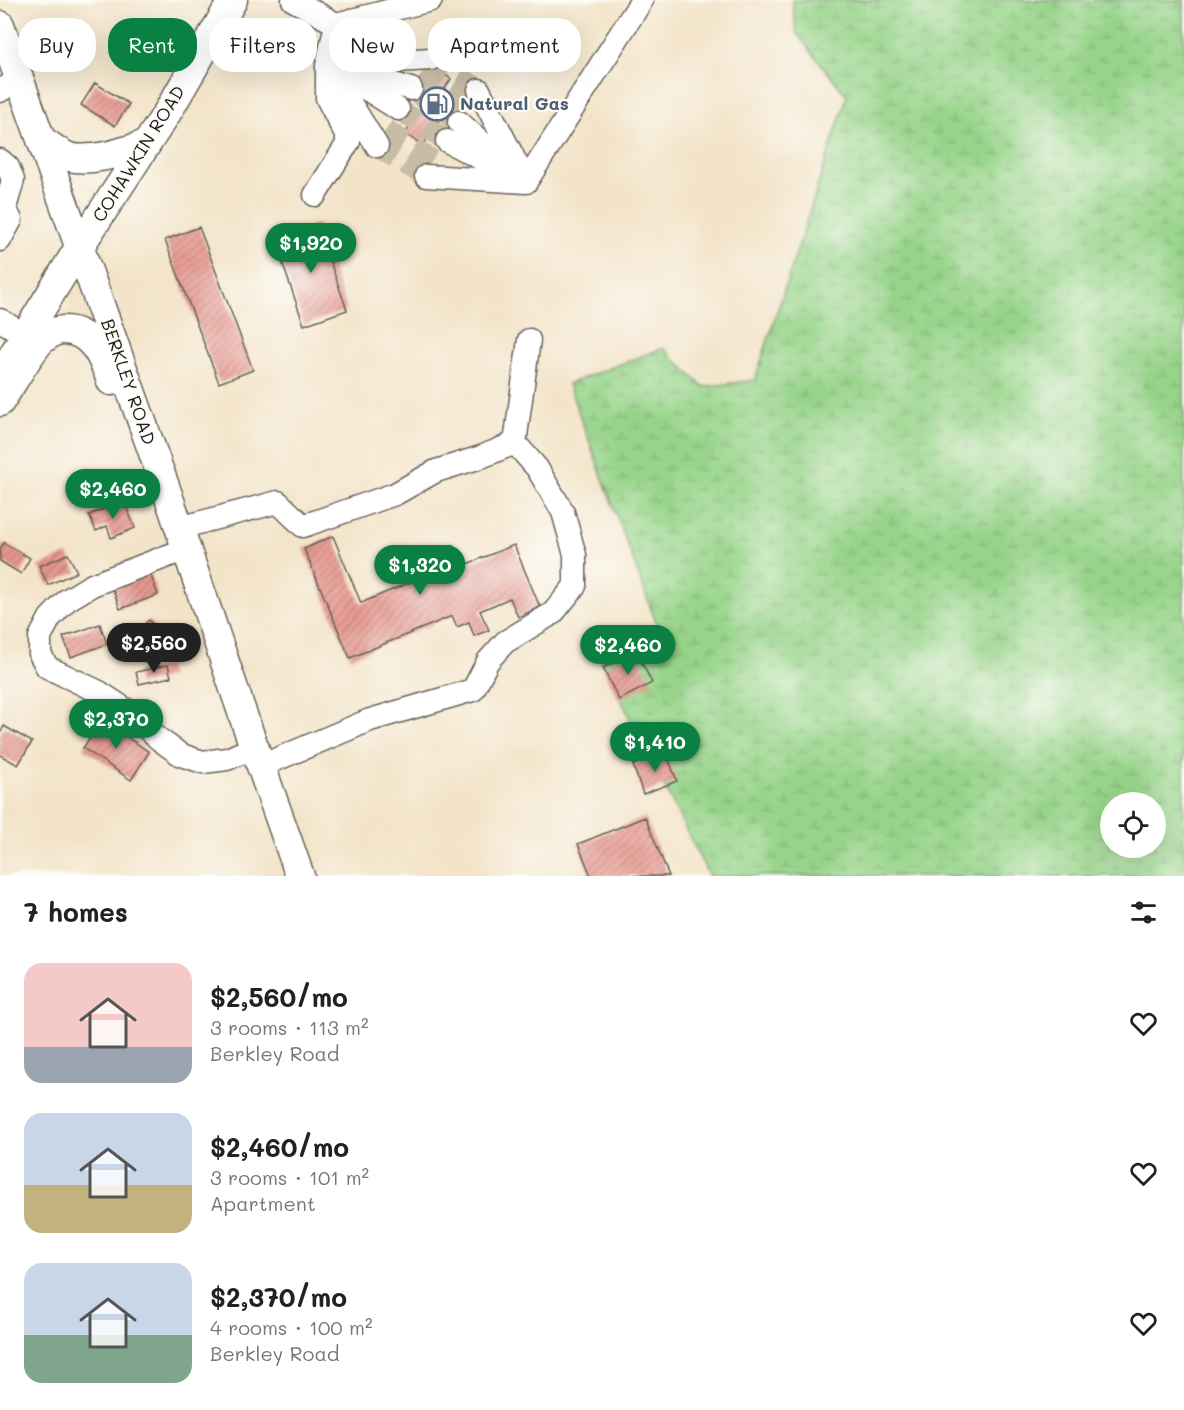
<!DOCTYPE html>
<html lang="en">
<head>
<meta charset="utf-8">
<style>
	:root { --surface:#fff; --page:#f6f6f6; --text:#222; --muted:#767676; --accent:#0b8043 }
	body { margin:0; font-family:Mali,sans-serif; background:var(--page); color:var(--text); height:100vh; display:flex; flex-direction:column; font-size:22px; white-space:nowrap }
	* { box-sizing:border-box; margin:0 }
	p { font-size:20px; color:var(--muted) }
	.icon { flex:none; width:33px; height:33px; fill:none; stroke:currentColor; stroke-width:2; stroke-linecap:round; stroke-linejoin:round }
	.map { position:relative; height:876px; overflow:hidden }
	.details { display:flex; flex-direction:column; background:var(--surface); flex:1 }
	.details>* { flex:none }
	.banner { position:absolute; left:18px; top:18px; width:600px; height:54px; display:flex; gap:12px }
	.controls { position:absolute; left:1100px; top:792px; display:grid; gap:12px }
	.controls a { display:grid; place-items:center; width:66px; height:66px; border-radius:50%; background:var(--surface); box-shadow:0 6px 24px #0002; font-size:30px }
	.price { position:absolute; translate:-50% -51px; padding:0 14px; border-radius:21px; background:var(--accent); color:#fff; font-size:20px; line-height:39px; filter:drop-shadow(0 2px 3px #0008) }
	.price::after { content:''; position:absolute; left:50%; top:36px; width:18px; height:14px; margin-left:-9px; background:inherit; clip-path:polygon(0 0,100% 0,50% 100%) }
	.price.active { background:#222; color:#fff }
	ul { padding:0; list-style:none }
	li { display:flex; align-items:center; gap:18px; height:150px; padding:0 24px }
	li span { display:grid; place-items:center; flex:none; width:168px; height:120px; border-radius:18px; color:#555 }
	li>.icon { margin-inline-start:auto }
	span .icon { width:72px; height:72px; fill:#fffc; stroke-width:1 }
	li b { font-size:26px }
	h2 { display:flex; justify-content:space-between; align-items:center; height:72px; padding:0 24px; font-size:26px }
	.pill { padding:0 21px; border-radius:24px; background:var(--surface); box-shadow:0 6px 24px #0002; font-size:21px; line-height:54px }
	.pill.active { background:var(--accent); color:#fff }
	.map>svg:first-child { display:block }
</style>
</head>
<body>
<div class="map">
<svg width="1184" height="876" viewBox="0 0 1184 876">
	<defs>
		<pattern id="wetland-marsh" width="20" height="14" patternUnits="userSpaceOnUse" patternTransform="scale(1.5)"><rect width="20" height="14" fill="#97d48a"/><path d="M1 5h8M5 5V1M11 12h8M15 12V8" fill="none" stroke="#82b576"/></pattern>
		<pattern id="building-hatch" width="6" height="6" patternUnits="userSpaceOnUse" patternTransform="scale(1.5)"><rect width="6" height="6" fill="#e6978e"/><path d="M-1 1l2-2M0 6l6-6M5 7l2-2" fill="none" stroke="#ba7a73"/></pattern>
	</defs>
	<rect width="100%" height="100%" fill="#fdfcf7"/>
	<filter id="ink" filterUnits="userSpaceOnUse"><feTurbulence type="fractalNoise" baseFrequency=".0167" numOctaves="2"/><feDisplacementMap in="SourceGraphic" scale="12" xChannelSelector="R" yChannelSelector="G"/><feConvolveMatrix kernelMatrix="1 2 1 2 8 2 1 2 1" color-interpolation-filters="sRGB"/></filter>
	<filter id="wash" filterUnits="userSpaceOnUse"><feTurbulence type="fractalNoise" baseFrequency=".008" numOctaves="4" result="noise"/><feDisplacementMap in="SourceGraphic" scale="24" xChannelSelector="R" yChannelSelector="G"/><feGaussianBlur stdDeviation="1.35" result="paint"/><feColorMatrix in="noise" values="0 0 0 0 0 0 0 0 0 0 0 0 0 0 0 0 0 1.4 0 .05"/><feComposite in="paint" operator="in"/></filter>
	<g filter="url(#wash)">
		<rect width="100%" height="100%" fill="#f3e4c9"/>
		<path fill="url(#wetland-marsh)" stroke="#5a7853" stroke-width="1.5" fill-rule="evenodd" d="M792,0H1184V876H709L599,656L660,633L568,384L663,348L703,387L755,380L847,96L797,34ZM1110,802H1155V848H1110Z"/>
		<g id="blocks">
			<path fill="url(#building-hatch)" d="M444,74L451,79L444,90L454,97L423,145L405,134Z
				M95,83L129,104L115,126L81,105Z
				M317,224L347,310L304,325L274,239Z
				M199,227L253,370L219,383L165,240Z
				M124,501L135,528L111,538L107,526L96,531L89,515Z
				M333,536L361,603L437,571L430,554L453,545L462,566L514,545L540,607L518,617L510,598L480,611L489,630L474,636L469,622L457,627L452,616L350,658L304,549Z
				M4,543L30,558L21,574L0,561V549Z
				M68,554L77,572L48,585L39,566Z
				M149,570L158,595L120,609L111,584Z
				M149,620L164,637L154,646L147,639L151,635L143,625Z
				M100,624L107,644L71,657L63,637Z
				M636,651L652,683L619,700L603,668Z
				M168,665L171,677L139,684L136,672Z
				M102,720L149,752L131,780L83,748Z
				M4,726L32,742L18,765L0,755V734Z
				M666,753L677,781L643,794L633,765Z
				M645,817L669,876H591L578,844Z"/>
		</g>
	</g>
	<g filter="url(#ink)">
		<use href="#blocks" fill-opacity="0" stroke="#676259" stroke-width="1.5"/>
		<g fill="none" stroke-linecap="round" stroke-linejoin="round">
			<path stroke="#c8bca6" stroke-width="22" stroke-dasharray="22 11" stroke-linecap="butt" d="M431,59L479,90
				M422,73L470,106
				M411,89L459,122
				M398,109L447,141
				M386,130L434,162
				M377,146L426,176"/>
			<defs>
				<path id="minor" d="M293,0L336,24L431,0
					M327,65L431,59
					M327,65L377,146
					M343,69L411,89
					M352,80L398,109
					M479,90L526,182
					M0,91L19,79
					M459,122L516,173
					M447,141L495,166
					M0,160L8,167L13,180L5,208
					M426,176L526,182
					M526,182L642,0
					M315,195L349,141L327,98V65L336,24
					M0,205L5,208L11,220L0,240
					M0,320L25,335L38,341
					M179,528L278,502L303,526L395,494L436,471L481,457L515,443L529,340
					M186,549L92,585L67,600L50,618L40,637V654L47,667L99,692L125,709L160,740L181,755L203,762L227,759L255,747
					M261,766L370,720L473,690L488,661L505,642L553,613L575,586V555L563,512L537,468L515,443"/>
				<path id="major" d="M0,25L166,489L245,721L300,876
					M41,140C50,145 60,154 69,157C93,163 124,151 147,144
					M0,376L80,246L167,113L233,0
					M0,402C12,384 25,360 39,343C44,337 55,330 63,330C91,330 103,357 111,381"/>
			</defs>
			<use href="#minor" stroke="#676259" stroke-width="25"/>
			<use href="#major" stroke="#676259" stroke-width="31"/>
			<use href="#minor" stroke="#fff" stroke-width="22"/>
			<use href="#major" stroke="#fff" stroke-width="28"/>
		</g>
	</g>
	<defs>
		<symbol id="fuel-ring" viewBox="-11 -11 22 22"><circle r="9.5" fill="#fdfcf7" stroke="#5c6f8a" stroke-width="1.5"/><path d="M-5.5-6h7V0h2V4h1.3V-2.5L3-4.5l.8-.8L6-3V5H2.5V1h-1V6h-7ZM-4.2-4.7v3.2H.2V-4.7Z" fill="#5c6f8a"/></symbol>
	</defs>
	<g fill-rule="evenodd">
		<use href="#fuel-ring" x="418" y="85" width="38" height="38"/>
	</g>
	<g text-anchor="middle" stroke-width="4.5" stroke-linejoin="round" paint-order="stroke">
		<g font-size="18" font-weight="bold" fill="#4e5e75" stroke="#fdfcf7" text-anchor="start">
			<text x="460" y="110">Natural Gas</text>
		</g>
		<g font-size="18" fill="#1c1c1c" stroke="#fdfcf7">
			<text transform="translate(139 154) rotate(-58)" y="6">COHAWKIN ROAD</text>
			<text transform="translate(128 382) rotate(71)" y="6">BERKLEY ROAD</text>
		</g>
	</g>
</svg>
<div class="controls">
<a><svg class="icon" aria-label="locate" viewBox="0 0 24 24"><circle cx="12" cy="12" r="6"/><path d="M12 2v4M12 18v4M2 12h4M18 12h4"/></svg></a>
</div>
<b class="price" style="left:311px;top:274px">$1,920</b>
<b class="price" style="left:113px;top:520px">$2,460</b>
<b class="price" style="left:420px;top:596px">$1,320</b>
<b class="price active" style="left:154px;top:674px">$2,560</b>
<b class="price" style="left:628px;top:676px">$2,460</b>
<b class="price" style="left:116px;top:750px">$2,370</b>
<b class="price" style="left:655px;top:773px">$1,410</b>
<div class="banner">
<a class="pill">Buy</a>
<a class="pill active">Rent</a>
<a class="pill">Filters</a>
<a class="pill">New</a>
<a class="pill">Apartment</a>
</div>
</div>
<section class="details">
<h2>7 homes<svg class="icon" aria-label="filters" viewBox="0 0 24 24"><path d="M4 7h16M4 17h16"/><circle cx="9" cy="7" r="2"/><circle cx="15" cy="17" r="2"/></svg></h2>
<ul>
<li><span style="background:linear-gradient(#f6c9c9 70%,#9aa5b1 0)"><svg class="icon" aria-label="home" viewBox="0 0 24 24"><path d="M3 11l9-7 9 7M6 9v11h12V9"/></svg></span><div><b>$2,560/mo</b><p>3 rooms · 113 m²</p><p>Berkley Road</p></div><svg class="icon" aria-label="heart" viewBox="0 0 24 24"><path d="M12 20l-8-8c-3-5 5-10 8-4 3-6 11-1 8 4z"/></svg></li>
<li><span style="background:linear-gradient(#c9d6e8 60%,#c2b280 0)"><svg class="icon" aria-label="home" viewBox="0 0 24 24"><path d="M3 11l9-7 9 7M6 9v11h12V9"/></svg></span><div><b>$2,460/mo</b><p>3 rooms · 101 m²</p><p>Apartment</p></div><svg class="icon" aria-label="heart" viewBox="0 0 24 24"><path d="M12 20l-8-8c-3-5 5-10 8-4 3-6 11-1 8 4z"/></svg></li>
<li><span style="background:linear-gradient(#c9d6e8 60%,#7fa58c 0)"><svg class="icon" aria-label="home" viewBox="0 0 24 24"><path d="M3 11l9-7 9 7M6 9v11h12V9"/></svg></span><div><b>$2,370/mo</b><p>4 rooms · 100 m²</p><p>Berkley Road</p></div><svg class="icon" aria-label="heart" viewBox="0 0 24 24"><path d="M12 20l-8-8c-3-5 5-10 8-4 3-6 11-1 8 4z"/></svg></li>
</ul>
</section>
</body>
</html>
